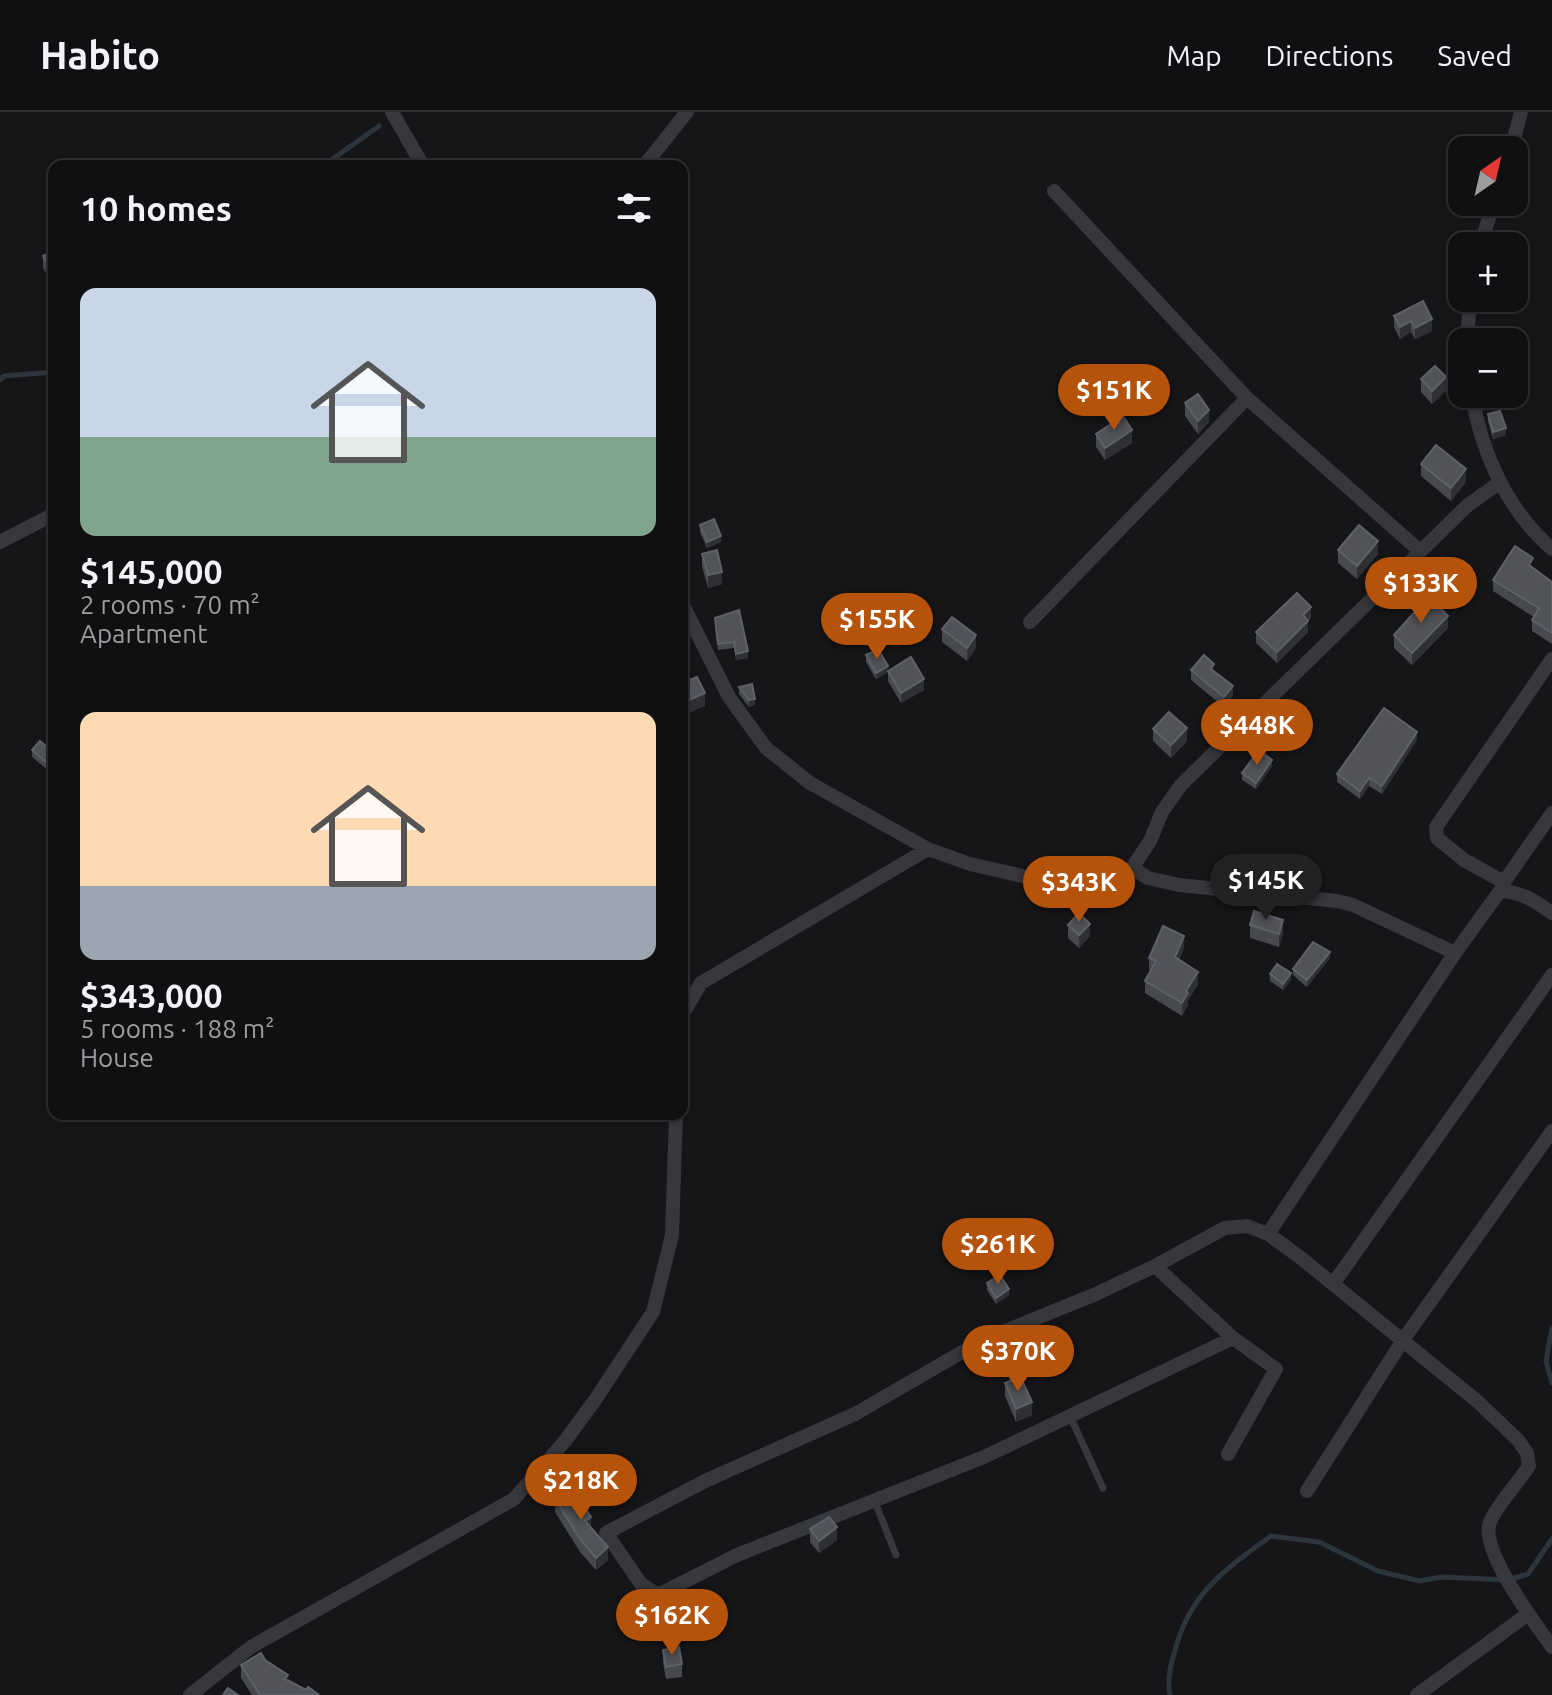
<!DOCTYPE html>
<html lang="en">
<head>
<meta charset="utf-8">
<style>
	:root { --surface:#101012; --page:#19191b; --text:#f1f3f6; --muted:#9c9d9f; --line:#303032; --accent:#b45309 }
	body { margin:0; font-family:Ubuntu,sans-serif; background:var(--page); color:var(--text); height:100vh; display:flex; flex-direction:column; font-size:30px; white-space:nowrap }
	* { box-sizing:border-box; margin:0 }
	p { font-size:26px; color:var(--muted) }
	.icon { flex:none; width:44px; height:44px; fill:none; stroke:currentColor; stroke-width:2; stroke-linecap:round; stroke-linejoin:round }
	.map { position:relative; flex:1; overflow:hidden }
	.panel { position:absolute; left:48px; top:48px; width:640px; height:960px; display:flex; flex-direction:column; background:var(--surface); border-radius:16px; box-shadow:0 2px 6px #0004,0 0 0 2px var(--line) }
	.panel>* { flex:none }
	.needle { width:52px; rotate:34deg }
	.buttons { position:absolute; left:1448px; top:24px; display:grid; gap:16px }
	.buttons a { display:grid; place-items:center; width:80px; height:80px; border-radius:16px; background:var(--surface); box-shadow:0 2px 6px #0004,0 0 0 2px var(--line); font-size:40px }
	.price { position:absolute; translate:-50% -68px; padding:0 18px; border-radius:28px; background:var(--accent); color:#fff; font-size:26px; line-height:52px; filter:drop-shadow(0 2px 4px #0008) }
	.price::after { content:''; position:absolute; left:50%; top:48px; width:24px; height:18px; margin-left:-12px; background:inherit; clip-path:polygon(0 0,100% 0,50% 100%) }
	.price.active { background:#222; color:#fff }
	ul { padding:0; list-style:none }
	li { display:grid; align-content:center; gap:16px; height:424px; padding:0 32px }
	li span { display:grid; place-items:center; height:248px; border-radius:16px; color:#555 }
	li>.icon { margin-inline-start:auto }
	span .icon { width:144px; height:144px; fill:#fffc; stroke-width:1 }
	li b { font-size:34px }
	h2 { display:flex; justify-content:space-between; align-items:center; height:96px; padding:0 32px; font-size:34px }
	header { display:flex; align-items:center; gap:48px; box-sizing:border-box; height:112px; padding:0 40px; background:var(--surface); border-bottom:2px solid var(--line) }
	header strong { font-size:38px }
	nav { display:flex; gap:44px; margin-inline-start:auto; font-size:28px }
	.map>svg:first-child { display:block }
</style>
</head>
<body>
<header>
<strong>Habito</strong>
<nav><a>Map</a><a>Directions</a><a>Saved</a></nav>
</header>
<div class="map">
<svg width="1552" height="1583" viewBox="0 0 1552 1583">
	<rect width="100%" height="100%" fill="#161618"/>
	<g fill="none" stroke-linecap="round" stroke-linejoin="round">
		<path stroke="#2c353c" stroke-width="5" d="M323,54L379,14
			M0,268L4,264L54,260
			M1552,1216L1546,1249L1552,1271
			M1170,1583C1167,1565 1171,1552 1176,1535C1191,1480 1227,1456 1271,1424L1319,1430L1378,1459L1420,1469L1441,1465L1508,1468L1528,1462L1552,1427"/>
		<path stroke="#37383d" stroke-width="7" d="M1070,1304L1103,1376
			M875,1390L896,1443"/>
		<path stroke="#37383d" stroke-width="14" d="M392,0L423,54
			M1511,38L1521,0
			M644,54L687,0
			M1054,79L1247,286L1420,439
			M1480,134L1494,90
			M1467,230L1470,186
			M1472,282C1481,340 1507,398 1552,437
			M0,430L54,402
			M682,491L729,585L766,636L810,671L928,737L970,752L1027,765H1110L1132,756L1150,729L1162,700L1181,673L1468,393L1499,371
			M1030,510L1247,286
			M1132,756L1148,766L1179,773L1337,789L1353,793L1455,841
			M1504,770L1464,748L1437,726L1436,715L1552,547
			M1501,778L1504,770L1552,701
			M682,903L701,871L928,737
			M1268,1122L1455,841L1500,779C1522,780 1535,789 1552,801
			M1155,1154L1233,1226
			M1333,1172L1552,863
			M1228,1342L1276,1257L1233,1226L984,1345L737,1443L658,1483L641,1472L606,1421L705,1369L855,1302L983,1228L1096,1182L1155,1154L1225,1116L1247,1114L1268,1122L1301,1146L1477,1289L1518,1328L1527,1341L1529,1354C1520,1368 1495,1396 1490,1410C1479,1438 1536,1512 1552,1535
			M1307,1379L1403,1228L1552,1019
			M190,1583L251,1535L514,1387L565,1329L595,1288L653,1200L672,1123L676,1002
			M1417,1583L1528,1502"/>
	</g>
	<path fill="#47494d" d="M54,138L51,169L43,156V144Z
		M1423,189L1432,219L1415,227L1411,220L1400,227L1394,215V204Z
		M1421,267L1446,278L1432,292L1421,280Z
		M1185,291L1209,310L1198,322L1185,304Z
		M1488,302L1506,323L1493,327L1488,309Z
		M1096,322L1132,331L1105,348L1096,335Z
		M1421,352L1466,370L1451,389L1421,364Z
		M700,413L721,430L707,436L700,420Z
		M1338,438L1378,442L1357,467L1338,451Z
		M702,442L722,472L708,476L702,454Z
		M1533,456L1552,470V532L1532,519V508L1534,505L1493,479V468Z
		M1311,506L1308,509V520L1277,551L1256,531V520Z
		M715,512L748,546L736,548L734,536L718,538Z
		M1448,516L1412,553L1394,536V523Z
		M942,517L976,536L967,549L942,530Z
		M866,543L888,558L924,578L901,591L888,569V560L876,567L866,550Z
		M1191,558L1214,559L1233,584L1224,595L1191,568Z
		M739,575L755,593L749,595L739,582Z
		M1153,617L1187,629L1171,646L1153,629Z
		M1417,628L1382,682L1369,674L1360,687L1337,670V662Z
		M32,638L54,651V663L32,645Z
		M1272,654L1256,677L1242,668V661Z
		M1068,813L1090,824L1079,836L1068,826Z
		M1250,813L1283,821L1279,835L1250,826Z
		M1184,836L1179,848L1198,872L1188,888V893L1182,904L1145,881V869L1151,859L1149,858V846Z
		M1330,846L1307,875L1293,863V857Z
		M1270,862L1291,868L1283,878L1270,869Z
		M987,1171L1009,1183L996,1192L987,1178Z
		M1005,1271L1032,1303L1016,1310L1005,1284Z
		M555,1387L591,1415L608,1448L596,1458L580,1440L555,1400Z
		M810,1417L837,1428L819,1441L810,1430Z
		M663,1538L682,1552V1565L666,1567L663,1550Z
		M265,1548L288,1569L319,1583H252L241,1566V1553Z"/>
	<path fill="#2f3033" d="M54,155V168L51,169V157Z
		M1432,207V219L1415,227V216Z
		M1411,209V220L1400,227V215Z
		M1446,265V278L1432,292V279Z
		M1209,298V310L1198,322V309Z
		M1506,316V323L1493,327V320Z
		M1132,318V331L1105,348V336Z
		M1466,357V370L1451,389V376Z
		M721,424V430L707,436V430Z
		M1378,429V442L1357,467V454Z
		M722,460V472L708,476V463Z
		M1311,495V506L1303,514V503Z
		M1448,504V516L1412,553V541Z
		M1308,509V520L1277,551V540Z
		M976,523V536L967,549V536Z
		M748,539V546L736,548V542Z
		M888,554V560L876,567V561Z
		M924,567V578L901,591V581Z
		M1233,574V584L1224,595V585Z
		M705,581V594L682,604V591Z
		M755,587V593L749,595V588Z
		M1187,616V629L1171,646V633Z
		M1417,620V628L1382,682V674Z
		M1272,648V654L1256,677V671Z
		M1369,666V674L1360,687V679Z
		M1283,808V821L1279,835V822Z
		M1090,812V824L1079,836V823Z
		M1184,824V836L1175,857V845Z
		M1330,840V846L1307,875V868Z
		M1198,860V872L1188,888V893L1182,904V891L1186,879Z
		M1291,861V868L1283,878V872Z
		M1009,1177V1183L996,1192V1186Z
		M1032,1290V1303L1016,1310V1297Z
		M591,1405V1418L585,1409Z
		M837,1415V1428L819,1441V1429Z
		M608,1435V1448L596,1458V1446Z"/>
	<path fill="#525359" stroke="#5f6168" stroke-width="2" d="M54,138V155L51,157L43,144Z
		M1423,189L1432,207L1415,216L1411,209L1400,215L1394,204Z
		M1435,254L1446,265L1432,279L1421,267Z
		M1198,282L1209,298L1198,309L1185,291Z
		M1500,299L1506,316L1493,320L1488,302Z
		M1123,304L1132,318L1105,336L1096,322Z
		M1436,333L1466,357L1451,376L1421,352Z
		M714,407L721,424L707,430L700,413Z
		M1359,413L1378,429L1357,454L1338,438Z
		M1515,434L1533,446L1529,453L1552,470V521L1532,508L1539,496L1493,468Z
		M717,438L722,460L708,463L702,442Z
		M1297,481L1311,495L1303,503L1308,509L1277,540L1256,520Z
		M1429,484L1448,504L1412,541L1394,523Z
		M739,498L748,539L736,542L734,530L718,532L715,506Z
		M952,505L976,523L967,536L942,517Z
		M878,537L888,554L876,561L866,543Z
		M1204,543L1214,552L1211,557L1233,574L1224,585L1191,558Z
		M911,545L924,567L901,581L888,559Z
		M697,565L705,581L682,591V571Z
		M752,572L755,587L749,588L739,575Z
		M1384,596L1417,620L1382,674L1369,666L1360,679L1337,662Z
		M1169,600L1187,616L1171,633L1153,617Z
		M40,629L47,635L54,651V657L32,638Z
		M1259,638L1272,648L1256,671L1242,661Z
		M1254,799L1283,808L1279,822L1250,813Z
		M1079,801L1090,812L1079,823L1068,813Z
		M1163,814L1184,824L1175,845L1198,860L1186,879L1188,881L1182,891L1145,869L1156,849L1149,846Z
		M1313,830L1330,840L1307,868L1293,857Z
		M1277,852L1291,861L1283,872L1270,862Z
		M1000,1163L1009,1177L996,1186L987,1171Z
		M1020,1264L1032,1290L1016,1297L1005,1271Z
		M572,1376L591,1405L585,1409L608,1435L596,1446L580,1427L555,1387Z
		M829,1405L837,1415L819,1429L810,1417Z
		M679,1535L682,1552L666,1555L663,1538Z
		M261,1541L265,1548L288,1563L285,1567L306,1578L308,1575L319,1583H260L241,1553Z
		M228,1576L238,1583H223Z"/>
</svg>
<div class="buttons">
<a><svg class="needle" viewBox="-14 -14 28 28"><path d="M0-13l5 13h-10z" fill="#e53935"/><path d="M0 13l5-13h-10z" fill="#9c9d9f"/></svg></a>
<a>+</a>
<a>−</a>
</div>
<b class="price" style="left:1114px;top:320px">$151K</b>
<b class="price" style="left:1421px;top:513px">$133K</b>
<b class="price" style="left:877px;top:549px">$155K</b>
<b class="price" style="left:1257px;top:655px">$448K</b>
<b class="price active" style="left:1266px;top:810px">$145K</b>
<b class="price" style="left:1079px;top:812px">$343K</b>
<b class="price" style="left:998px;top:1174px">$261K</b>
<b class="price" style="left:1018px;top:1281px">$370K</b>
<b class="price" style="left:581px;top:1410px">$218K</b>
<b class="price" style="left:672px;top:1545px">$162K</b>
<section class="panel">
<h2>10 homes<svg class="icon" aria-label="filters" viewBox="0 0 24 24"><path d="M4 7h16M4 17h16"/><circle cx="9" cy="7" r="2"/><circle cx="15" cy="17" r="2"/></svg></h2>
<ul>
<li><span style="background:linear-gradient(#c9d6e8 60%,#7fa58c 0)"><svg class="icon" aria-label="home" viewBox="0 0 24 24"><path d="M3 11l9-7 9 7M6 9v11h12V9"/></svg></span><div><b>$145,000</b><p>2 rooms · 70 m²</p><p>Apartment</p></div></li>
<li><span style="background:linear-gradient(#ffd9b3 70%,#9aa5b1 0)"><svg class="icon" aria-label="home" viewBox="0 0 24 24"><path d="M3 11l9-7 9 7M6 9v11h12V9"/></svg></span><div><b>$343,000</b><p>5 rooms · 188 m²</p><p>House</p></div></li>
</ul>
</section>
</div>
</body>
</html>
